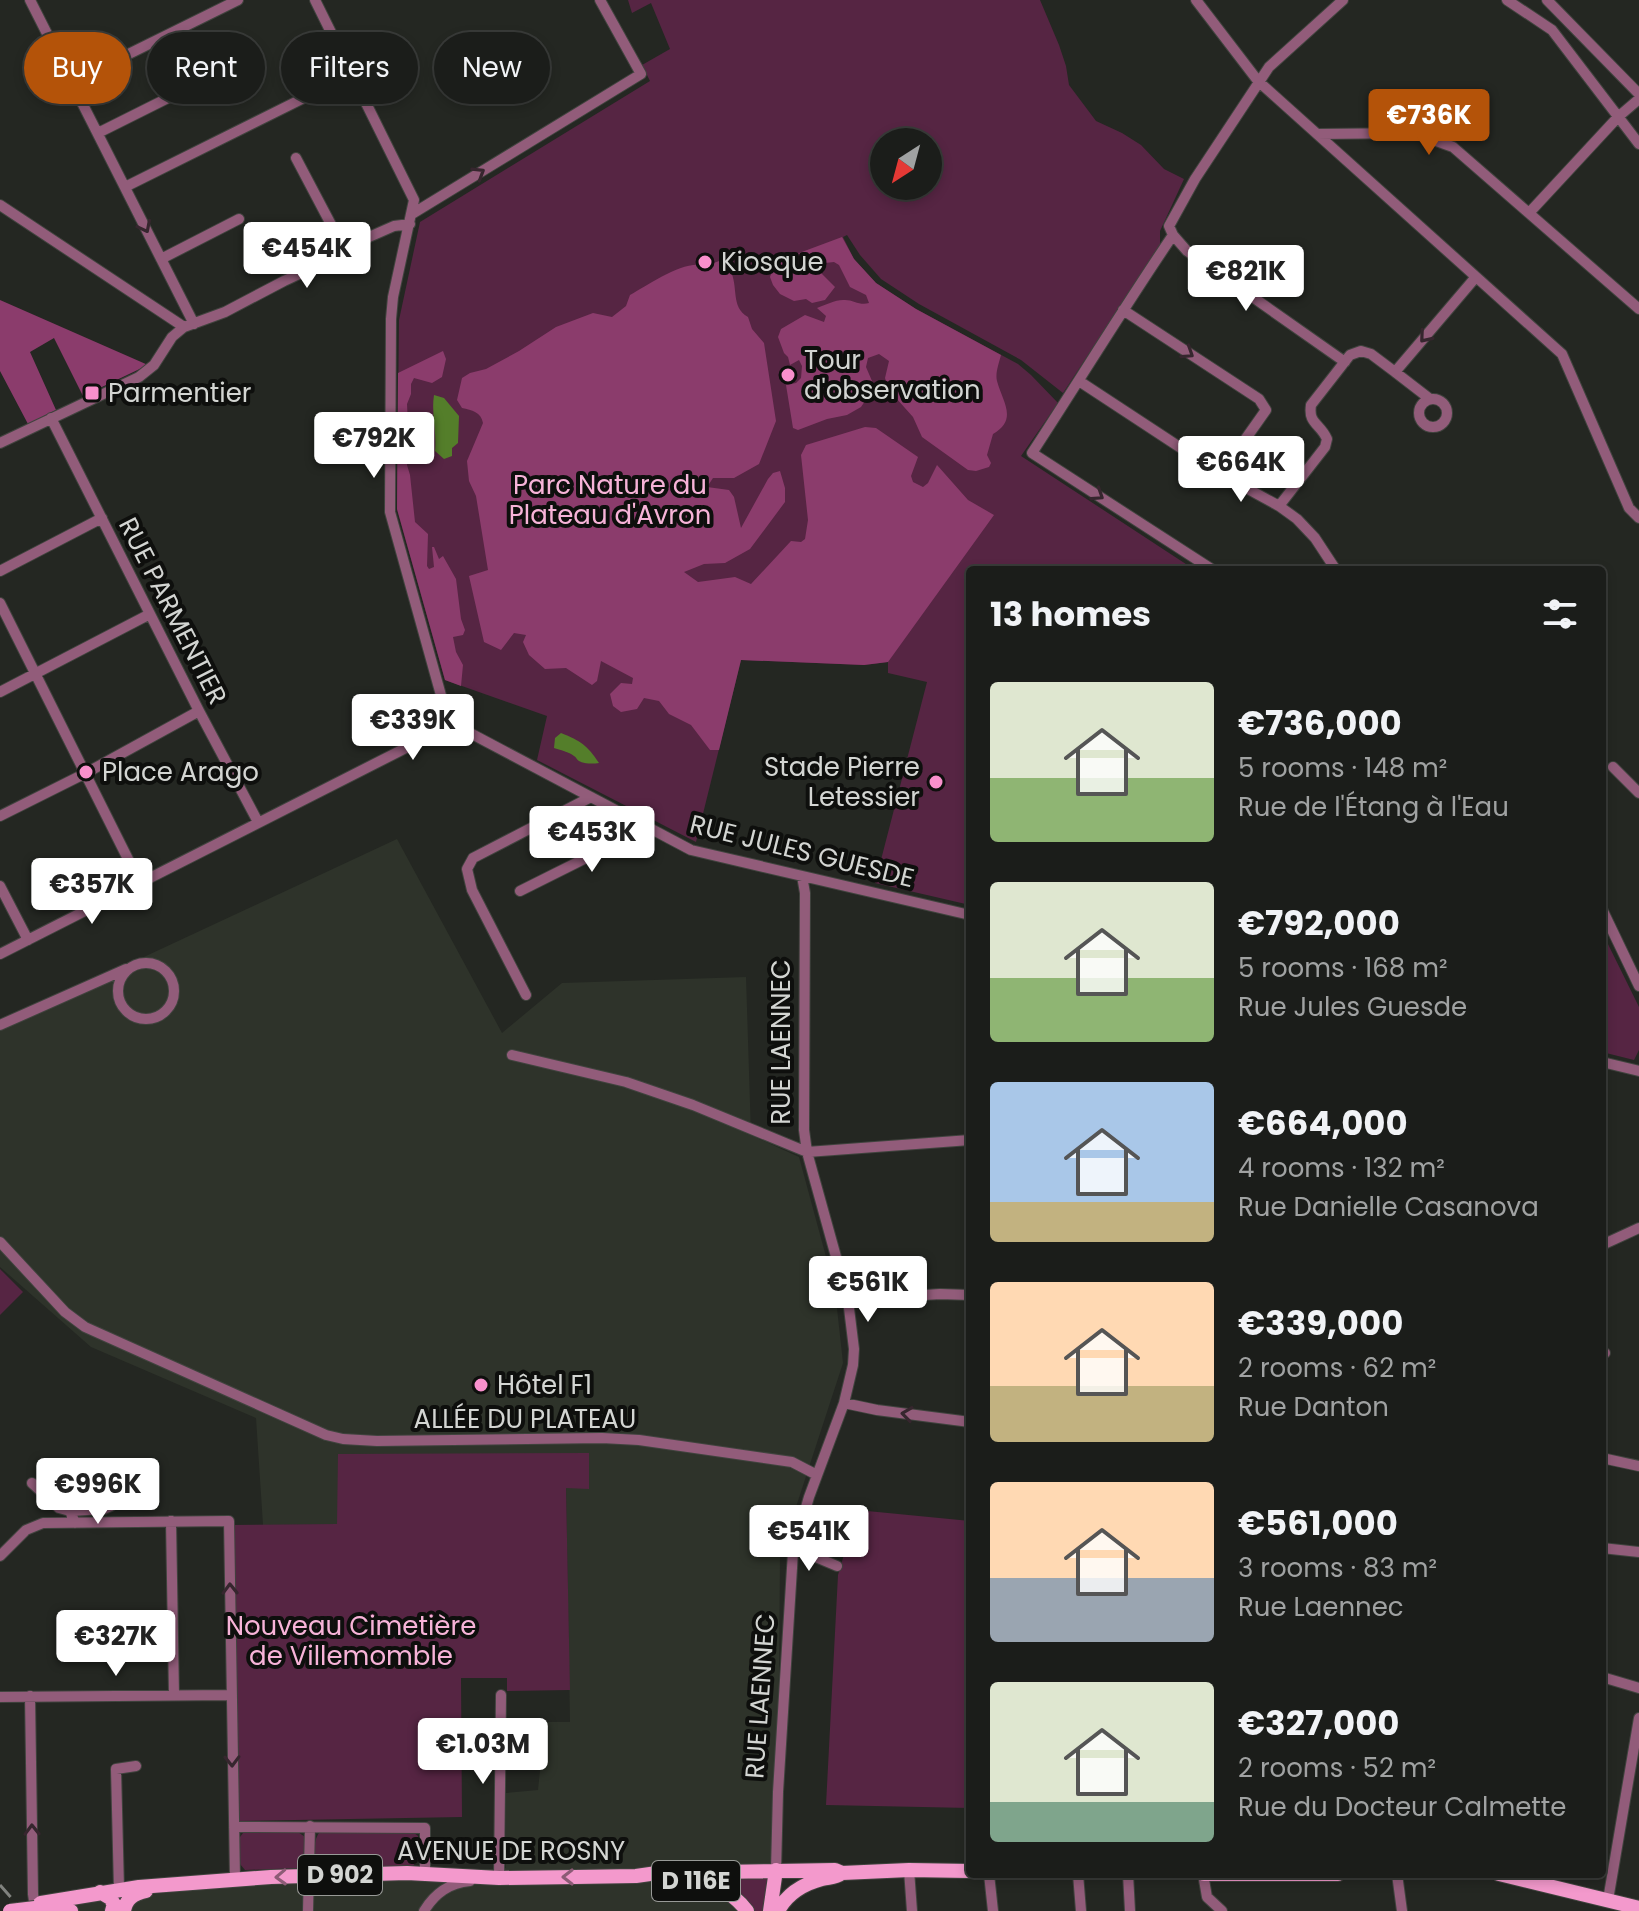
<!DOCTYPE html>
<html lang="en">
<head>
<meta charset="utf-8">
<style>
	:root { --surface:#1b1d1a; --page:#282a27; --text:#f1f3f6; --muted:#a0a2a2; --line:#393b39; --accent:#b45309 }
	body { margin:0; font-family:Poppins,sans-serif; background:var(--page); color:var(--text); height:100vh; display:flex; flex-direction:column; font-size:30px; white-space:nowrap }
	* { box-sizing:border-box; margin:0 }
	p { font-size:26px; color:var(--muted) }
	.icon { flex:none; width:44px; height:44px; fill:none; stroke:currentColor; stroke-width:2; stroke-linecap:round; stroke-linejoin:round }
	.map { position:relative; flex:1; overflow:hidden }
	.drawer { position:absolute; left:966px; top:566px; width:640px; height:1312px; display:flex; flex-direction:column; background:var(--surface); border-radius:8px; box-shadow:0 4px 12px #0003,0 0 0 2px var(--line) }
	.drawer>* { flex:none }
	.hud { position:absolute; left:24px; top:32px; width:760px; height:72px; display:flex; gap:16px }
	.needle { width:52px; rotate:216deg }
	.fabs { position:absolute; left:870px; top:128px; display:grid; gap:16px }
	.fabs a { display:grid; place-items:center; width:72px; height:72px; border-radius:50%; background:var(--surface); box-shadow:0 4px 12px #0003,0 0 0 2px var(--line); font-size:40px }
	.price { position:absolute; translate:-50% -68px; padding:0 18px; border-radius:8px; background:#fff; color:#222; font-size:26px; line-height:52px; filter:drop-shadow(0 2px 4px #0008) }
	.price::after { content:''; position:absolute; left:50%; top:48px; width:24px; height:18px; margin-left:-12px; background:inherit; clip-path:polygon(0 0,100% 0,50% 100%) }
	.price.current { background:var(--accent); color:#fff }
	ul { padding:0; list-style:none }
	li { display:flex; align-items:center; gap:24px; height:200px; padding:0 24px }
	li span { display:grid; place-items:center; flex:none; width:224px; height:160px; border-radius:8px; color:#555 }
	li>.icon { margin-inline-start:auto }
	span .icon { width:96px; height:96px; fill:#fffc; stroke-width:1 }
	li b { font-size:34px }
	h2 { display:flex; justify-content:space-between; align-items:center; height:96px; padding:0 24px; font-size:34px }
	.tag { padding:0 28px; border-radius:36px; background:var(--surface); box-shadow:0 4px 12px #0003,0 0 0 2px var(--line); font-size:28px; line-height:72px }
	.tag.current { background:var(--accent); color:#fff }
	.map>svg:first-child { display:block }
</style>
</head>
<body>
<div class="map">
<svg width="1639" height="1911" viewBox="0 0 1639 1911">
	<rect width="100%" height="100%" fill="#242722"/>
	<path fill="#2e332a" d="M397,839L502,1033L562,983L746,977L751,1135L799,1157L835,1290L843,1363L780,1556L778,1792L776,1853L782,1872L778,1911H71L35,1908L251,1883L506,1868V1793L538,1790L545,1722H570L566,1488L543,1523L263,1525L256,1418L91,1347L0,1267V1024Z"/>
	<path fill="#562543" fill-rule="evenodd" d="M628,0H1040L1059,45L1066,66L1069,85L1096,121L1122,133L1141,145L1164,169L1184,179L1160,231V246L1063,393L1021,360L919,304L881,279L860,255L847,235L843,237L854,259L876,283L916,309L1018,364L1031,375L1058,403L1021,456L1195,570H970V905L875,883L927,682L888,673V662L864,665L741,660L696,842L537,760L547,716L445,680L397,509L399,320L420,222L650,81L642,65L670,49L651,3L632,13ZM884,142H928V186H884Z
		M1602,932L1639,1007V1050L1634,1060L1602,1052Z
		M0,1269L23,1292L0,1315Z
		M589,1453V1489L566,1488L570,1690L507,1691V1678H461L462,1817L236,1821L232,1525L337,1524L338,1454Z
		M857,1510L970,1521V1808L826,1805L838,1575Z
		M298,1832L305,1837L306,1864L303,1868L245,1870L240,1864V1837L243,1833Z
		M323,1832H413L418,1836V1859L413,1866L321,1867C312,1861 313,1841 319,1833Z
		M772,1875L768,1911H755L738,1890L718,1878Z"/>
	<path fill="#8b3c6c" d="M842,237L854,259L876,283L916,309L1001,355C999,363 995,373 997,381C1003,403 1018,419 993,434L987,455L991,463L989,467L976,471L968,470L922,437L913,417L896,398L890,394L885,378L889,361L879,354L868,358L866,367L872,381L866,383L865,401L861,407L847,415L827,419L798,430L793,428L786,385L796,383L801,378L802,366L799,360L790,365L788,357L784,353L778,337L781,329L805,315L824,322L826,316L817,308C825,305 835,300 843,300C853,299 859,306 869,303L866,295L850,287L839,265L834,262L825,263L819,271L835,287L825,300L812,303L806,299L794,301L780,294L773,285L770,277L775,262Z
		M722,260C722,261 730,269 730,270C739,286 730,307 748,317L752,329L764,343L776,421L759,464L734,478H713L707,487L729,490L734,497L741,528L768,479L773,473L780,471L785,488V502L750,549L725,563L704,564L684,572L698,582L735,577L751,584L791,541L801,542L805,539L808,520L801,455L806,445L865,427L876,428L918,457L911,476L913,482L923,487L928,483L937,465L968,500L994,515L888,662L864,665L741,660L719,750H710L691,725L669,714L659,701L644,698L637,709L621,712L613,706L610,694L621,683L632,684L633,678L601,661L597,681L592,685L566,668L545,669L529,655L523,642L526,635L514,633L501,650L484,642L469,576L488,570L476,496L469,481L467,461L483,423C481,412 472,410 462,408L457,400L462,378L470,373L486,369L519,351L556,327L593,313L612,317L626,306L630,295C649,285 684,259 705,266Z
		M0,300L148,365L83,396L54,338L30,352L56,410L28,424L0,371Z
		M443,351L446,359L442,377L432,383L414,378L411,384V394L407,404L409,443L407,465L410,475L415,522L428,534L427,566L429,569L434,567L432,547H434L439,559L443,556L456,579L461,619L465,630L463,635L453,637L456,652L463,665L461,686L445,680L397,509L398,373Z"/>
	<path fill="#547e2a" d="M434,395L444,398L459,416L458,443L452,448V456L444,459L435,451C437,432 431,414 434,395Z
		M561,733C581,741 587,745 599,763C593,764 584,764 579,761C577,760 576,757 574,756C569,752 560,750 554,748L555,738Z"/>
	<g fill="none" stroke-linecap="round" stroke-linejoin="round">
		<defs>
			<path id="minor" d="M30,0L194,324
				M315,0L414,200L393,297L391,319L390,512L444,706L453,724L691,850L970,915
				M1196,0L1258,81L1562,354L1629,508L1639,518
				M1343,0L1269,67L1195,179L1169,226L1173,235L1187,251L1345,362
				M1507,0L1552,30L1639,144
				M1547,0L1639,94
				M72,82L238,0
				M98,133L178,93
				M1317,134L1414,133L1453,147L1639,309
				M296,158L345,251
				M125,187L352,74
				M0,205L184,327
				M1529,213L1618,117L1639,99
				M412,214L641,74L600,0
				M1173,235C1124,307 1079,381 1032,453L1213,570
				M161,259L239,219
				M1123,310L1259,399L1266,410L1225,468L1219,473
				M1395,372L1430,399
				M1079,381L1219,473L1279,506L1297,519L1315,538L1336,570
				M1419 413a14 14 0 1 1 28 0a14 14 0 1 1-28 0Z
				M51,418L199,711L258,822
				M0,443L139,377L154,365L172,337L184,327L225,312L284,281L334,258L369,237L394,226L410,224
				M1279,506L1325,447L1327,439C1320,423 1308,424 1311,405L1350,355L1361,351L1371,354L1395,372L1475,278
				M0,571L102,518
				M0,603L140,883
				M0,692L150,614
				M1613,767L1639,793
				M0,816L86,773L199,711
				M0,886L28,940
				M520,891L648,827
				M1602,909L1639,986
				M0,954L453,724
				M118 991a28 28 0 1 1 56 0a28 28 0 1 1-56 0Z
				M526,995L472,890L467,869L473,858L591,797
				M0,1025L126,969
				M512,1055L626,1082L693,1105L807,1152L970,1140
				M1602,1062L1639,1071
				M0,1242L65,1312L85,1327L326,1435L343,1439L377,1441L602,1438L639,1440L792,1462L817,1475
				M1602,1245L1639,1228
				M848,1300L940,1294L970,1295
				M1602,1353H1605
				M844,1403L877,1410L970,1422
				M1602,1458L1639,1466
				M32,1483L59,1508L70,1511L75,1523
				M70,1511L104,1509L111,1506
				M171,1521L174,1695
				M794,1548L837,1566
				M1602,1548L1639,1552
				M0,1556L26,1530L43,1523L229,1521L235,1879
				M1602,1677L1639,1688
				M30,1696L33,1894L35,1908
				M0,1697L232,1695
				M234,1827L425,1828V1874
				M776,1870L778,1792L793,1552L809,1497L844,1403L853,1365L854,1349L848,1300L807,1152L804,1130L805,893L802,876
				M909,1870L912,1911
				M989,1874L993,1911
				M1078,1874L1081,1911
				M1128,1874L1130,1911
				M1203,1874L1207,1897L1222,1911
				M1397,1874L1402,1911
				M494,1878H499L501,1695
				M119,1889L116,1769L136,1766
				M1608,1900L1639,1718
				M308,1911L310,1826
				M424,1911C435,1893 449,1883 470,1881"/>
			<path id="major" d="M1204,1874H1338
				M1499,1874L1639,1908
				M685,1880C711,1882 731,1890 747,1911
				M100,1892L110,1898L114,1904L112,1911
				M35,1908L41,1903L139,1887L271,1877L407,1873L499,1878L575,1877L636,1876L657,1873L835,1870L842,1873
				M44,1909L56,1908L71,1911
				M124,1911C126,1898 134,1894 146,1891
				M770,1911L776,1870
				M778,1911C787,1894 803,1884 822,1879C830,1877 835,1878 842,1873L909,1870L970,1871"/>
		</defs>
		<use href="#minor" stroke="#40433e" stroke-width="12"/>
		<use href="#major" stroke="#40433e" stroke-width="16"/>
		<use href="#minor" stroke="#925c7a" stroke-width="10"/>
		<use href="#major" stroke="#f399cc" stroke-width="14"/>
		<path stroke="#80827e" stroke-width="3" stroke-dasharray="16 8" stroke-linecap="butt" d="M0,1885L23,1911"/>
		<defs>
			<path id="major-bridge" d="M10,1911L35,1908"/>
		</defs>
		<use href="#major-bridge" stroke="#40433e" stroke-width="16" stroke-linecap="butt"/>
		<use href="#major-bridge" stroke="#f399cc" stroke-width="14"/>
	</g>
	<defs><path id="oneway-chevron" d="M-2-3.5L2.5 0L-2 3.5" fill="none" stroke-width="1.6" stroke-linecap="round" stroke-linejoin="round" transform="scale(2)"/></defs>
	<g stroke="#36262e">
		<use href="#oneway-chevron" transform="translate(479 173) rotate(-32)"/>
		<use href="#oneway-chevron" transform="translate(145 227) rotate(63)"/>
		<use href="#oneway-chevron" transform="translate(1425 337) rotate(130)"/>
		<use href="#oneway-chevron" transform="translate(1188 353) rotate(33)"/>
		<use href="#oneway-chevron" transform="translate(1098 495) rotate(33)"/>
		<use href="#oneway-chevron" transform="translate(907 1414) rotate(-172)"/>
		<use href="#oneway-chevron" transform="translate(230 1589) rotate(-91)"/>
		<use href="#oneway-chevron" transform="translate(232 1761) rotate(89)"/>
		<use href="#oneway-chevron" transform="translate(32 1830) rotate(-91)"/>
	</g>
	<g stroke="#8c5b76">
		<use href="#oneway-chevron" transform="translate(281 1877) rotate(178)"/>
		<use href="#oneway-chevron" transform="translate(568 1877) rotate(180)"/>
	</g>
	<g fill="#f890cc" stroke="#0e0f0d" stroke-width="3">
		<circle cx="705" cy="262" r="8"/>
		<circle cx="788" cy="375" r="8"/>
		<rect x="84" y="385" width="16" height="16" rx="4"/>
		<circle cx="86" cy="772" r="8"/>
		<circle cx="936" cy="782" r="8"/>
		<circle cx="481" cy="1385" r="8"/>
	</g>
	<g text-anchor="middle" stroke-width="8" stroke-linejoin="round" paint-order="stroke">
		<g fill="#0e0f0d" stroke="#989a97" stroke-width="2">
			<rect x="298" y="1855" width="84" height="40" rx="6"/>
			<rect x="652" y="1861" width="88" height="40" rx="6"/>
		</g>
		<g font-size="24" font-weight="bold" fill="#d3d5d2">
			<text x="340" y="1883">D 902</text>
			<text x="696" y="1889">D 116E</text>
		</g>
		<g font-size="26" fill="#d3d5d2" stroke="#0e0f0d" text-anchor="start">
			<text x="721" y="271">Kiosque</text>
			<text x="804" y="369">Tour<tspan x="804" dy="30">d'observation</tspan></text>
			<text x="108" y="402">Parmentier</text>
			<text x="920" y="776" text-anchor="end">Stade Pierre<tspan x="920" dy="30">Letessier</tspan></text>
			<text x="102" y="781">Place Arago</text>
			<text x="497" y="1394">Hôtel F1</text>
		</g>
		<g font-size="26" fill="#f7b3d8" stroke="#0e0f0d">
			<text x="610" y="494">Parc Nature du<tspan x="610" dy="30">Plateau d'Avron</tspan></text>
			<text x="351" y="1635">Nouveau Cimetière<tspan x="351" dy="30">de Villemomble</tspan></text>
		</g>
		<g font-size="26" fill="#d3d5d2" stroke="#0e0f0d">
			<text transform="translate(173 611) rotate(63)" y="9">RUE PARMENTIER</text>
			<text transform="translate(802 851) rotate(14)" y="9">RUE JULES GUESDE</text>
			<text transform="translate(781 1042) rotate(-90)" y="9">RUE LAENNEC</text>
			<text x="525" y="1428">ALLÉE DU PLATEAU</text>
			<text transform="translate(760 1696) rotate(-86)" y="9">RUE LAENNEC</text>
			<text x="511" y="1860">AVENUE DE ROSNY</text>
		</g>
	</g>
</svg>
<div class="fabs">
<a><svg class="needle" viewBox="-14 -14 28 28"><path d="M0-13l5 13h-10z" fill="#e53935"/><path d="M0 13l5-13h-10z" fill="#a0a2a2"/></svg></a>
</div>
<b class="price current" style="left:1429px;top:157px">€736K</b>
<b class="price" style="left:307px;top:290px">€454K</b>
<b class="price" style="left:1246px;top:313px">€821K</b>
<b class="price" style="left:374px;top:480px">€792K</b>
<b class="price" style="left:1241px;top:504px">€664K</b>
<b class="price" style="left:413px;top:762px">€339K</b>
<b class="price" style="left:592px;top:874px">€453K</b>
<b class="price" style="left:92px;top:926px">€357K</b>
<b class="price" style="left:868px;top:1324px">€561K</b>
<b class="price" style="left:98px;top:1526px">€996K</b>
<b class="price" style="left:809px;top:1573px">€541K</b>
<b class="price" style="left:116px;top:1678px">€327K</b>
<b class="price" style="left:483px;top:1786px">€1.03M</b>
<div class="hud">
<a class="tag current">Buy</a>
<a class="tag">Rent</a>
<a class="tag">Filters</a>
<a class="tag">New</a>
</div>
<section class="drawer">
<h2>13 homes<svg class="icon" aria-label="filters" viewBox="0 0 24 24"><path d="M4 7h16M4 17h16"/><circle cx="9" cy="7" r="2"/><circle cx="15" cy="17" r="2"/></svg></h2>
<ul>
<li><span style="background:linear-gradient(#dfe7d0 60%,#8fb573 0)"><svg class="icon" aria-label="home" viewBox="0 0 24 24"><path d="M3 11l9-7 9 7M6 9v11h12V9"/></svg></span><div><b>€736,000</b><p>5 rooms · 148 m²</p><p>Rue de l'Étang à l'Eau</p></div></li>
<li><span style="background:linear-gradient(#dfe7d0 60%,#8fb573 0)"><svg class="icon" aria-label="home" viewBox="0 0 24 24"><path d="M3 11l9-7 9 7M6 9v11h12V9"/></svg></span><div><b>€792,000</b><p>5 rooms · 168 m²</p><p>Rue Jules Guesde</p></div></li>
<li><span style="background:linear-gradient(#a9c7e8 75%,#c2b280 0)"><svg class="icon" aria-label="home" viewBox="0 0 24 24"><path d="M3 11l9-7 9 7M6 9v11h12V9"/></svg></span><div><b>€664,000</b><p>4 rooms · 132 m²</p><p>Rue Danielle Casanova</p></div></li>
<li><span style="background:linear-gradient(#ffd9b3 65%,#c2b280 0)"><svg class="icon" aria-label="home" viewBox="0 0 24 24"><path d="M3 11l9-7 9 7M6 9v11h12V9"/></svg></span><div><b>€339,000</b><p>2 rooms · 62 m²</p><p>Rue Danton</p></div></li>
<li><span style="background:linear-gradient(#ffd9b3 60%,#9aa5b1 0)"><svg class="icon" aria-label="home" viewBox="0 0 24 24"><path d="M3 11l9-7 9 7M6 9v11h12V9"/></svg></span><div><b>€561,000</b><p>3 rooms · 83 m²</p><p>Rue Laennec</p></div></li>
<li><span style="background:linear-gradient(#dfe7d0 75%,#7fa58c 0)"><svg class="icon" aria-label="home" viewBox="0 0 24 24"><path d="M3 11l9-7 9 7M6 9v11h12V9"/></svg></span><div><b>€327,000</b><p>2 rooms · 52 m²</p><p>Rue du Docteur Calmette</p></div></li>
</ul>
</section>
</div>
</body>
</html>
